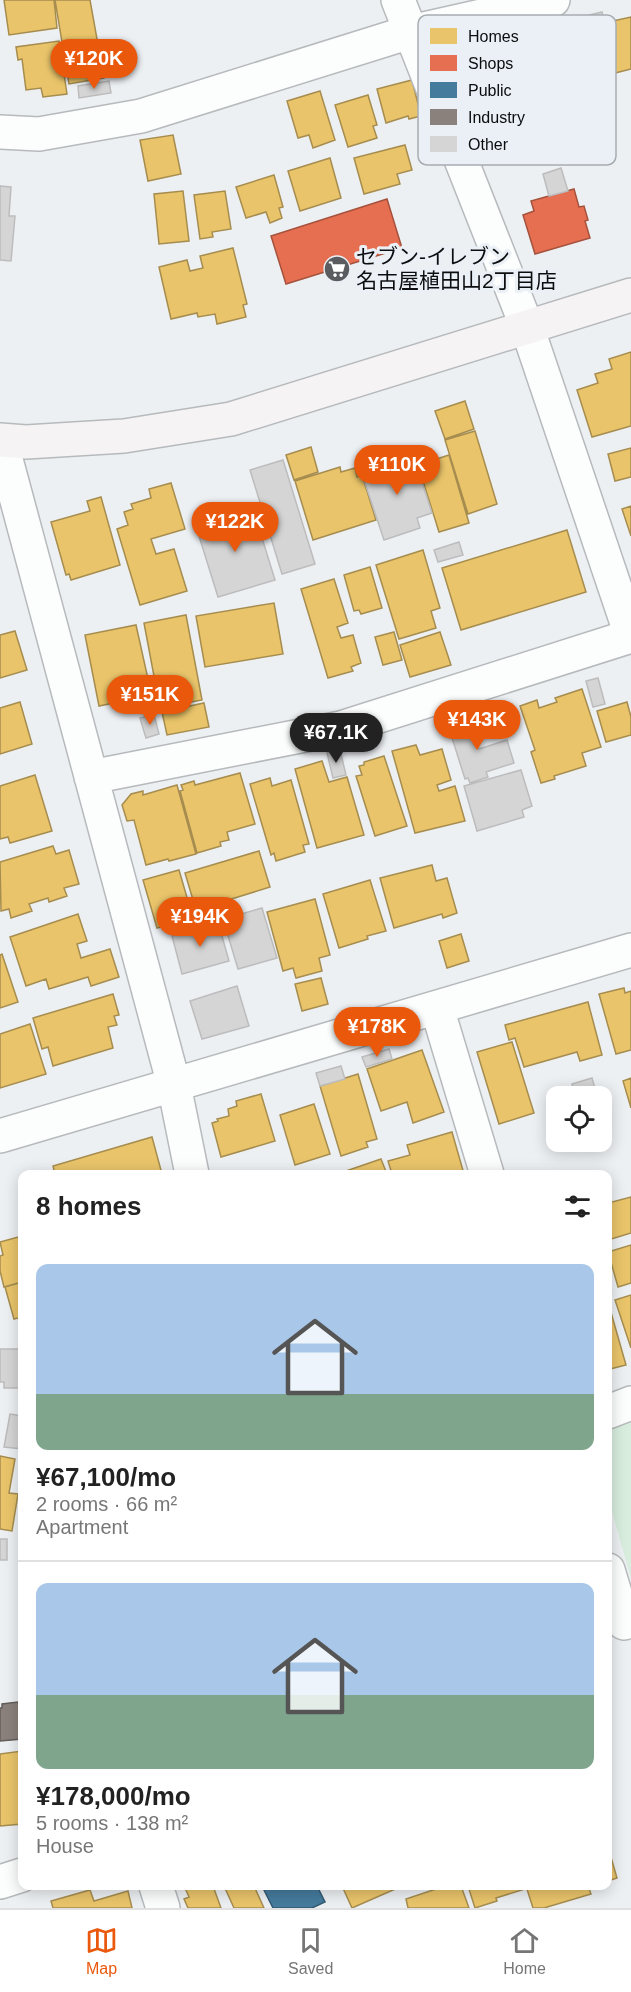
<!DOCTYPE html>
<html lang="en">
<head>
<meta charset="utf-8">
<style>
	:root { --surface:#fff; --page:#f6f6f6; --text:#222; --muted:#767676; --line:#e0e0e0; --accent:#ea580c }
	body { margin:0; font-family:Arial,"Noto Sans JP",sans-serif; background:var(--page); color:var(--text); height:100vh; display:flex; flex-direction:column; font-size:22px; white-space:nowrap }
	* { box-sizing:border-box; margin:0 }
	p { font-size:20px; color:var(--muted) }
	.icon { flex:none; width:33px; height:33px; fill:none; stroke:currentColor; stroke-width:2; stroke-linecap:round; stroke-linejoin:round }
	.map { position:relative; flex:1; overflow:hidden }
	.details { position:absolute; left:18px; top:1170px; width:594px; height:720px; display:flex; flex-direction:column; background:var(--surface); border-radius:12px; box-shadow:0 3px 15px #0003 }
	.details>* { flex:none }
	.buttons { position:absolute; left:546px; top:1086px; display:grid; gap:12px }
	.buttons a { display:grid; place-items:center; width:66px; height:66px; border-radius:12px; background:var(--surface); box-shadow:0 3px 15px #0003; font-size:30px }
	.price { position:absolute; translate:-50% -51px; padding:0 14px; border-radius:21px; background:var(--accent); color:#fff; font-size:20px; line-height:39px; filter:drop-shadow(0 2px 3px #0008) }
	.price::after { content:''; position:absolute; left:50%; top:36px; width:18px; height:14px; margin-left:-9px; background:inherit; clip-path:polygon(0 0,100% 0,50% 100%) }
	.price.selected { background:#222; color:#fff }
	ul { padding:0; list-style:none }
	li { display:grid; align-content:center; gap:12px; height:318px; padding:0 18px }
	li+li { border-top:2px solid var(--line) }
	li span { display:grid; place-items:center; height:186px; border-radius:12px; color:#555 }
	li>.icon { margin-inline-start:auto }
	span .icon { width:108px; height:108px; fill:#fffc; stroke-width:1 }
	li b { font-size:26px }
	h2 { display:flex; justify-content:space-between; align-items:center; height:72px; padding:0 18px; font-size:26px }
	.tab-bar { display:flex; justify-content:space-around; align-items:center; height:84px; border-top:2px solid var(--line); background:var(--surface); font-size:16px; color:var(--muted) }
	.tab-bar a { display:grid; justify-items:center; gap:3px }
	.tab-bar .selected { color:var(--accent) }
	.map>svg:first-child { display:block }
</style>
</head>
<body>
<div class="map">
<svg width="631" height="1908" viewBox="0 0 631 1908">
	<rect width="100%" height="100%" fill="#edf0f3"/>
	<path fill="#d8edde" d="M631,1413V1579L608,1497V1420Z"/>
	<path fill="#e9c46a" stroke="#a68d4f" stroke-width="1.5" d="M4,0H54L57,28L9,35Z
		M55,0H90L104,78L69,84Z
		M631,17V69L615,73L613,66L598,70L592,43L611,38L608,22Z
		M59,41L67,94L43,97L41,88L26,90L22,59L18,60L16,47Z
		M412,80L421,116L409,119L408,116L386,123L377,89Z
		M320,91L335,140L313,148L309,135L298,138L287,101Z
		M368,95L377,125L373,126L377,138L348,147L335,105Z
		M173,135L181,174L148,181L140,140Z
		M405,145L412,170L397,174L400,184L364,194L354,158Z
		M330,158L341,198L300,211L288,171Z
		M274,175L283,207L279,208L282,218L270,223L266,212L246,218L236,187Z
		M183,191L189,241L159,244L154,194Z
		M225,191L231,229L212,232L213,237L200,239L194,195Z
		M233,248L247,304L243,305L246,317L217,324L215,314L198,317L197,313L171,319L159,267L187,260L190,271L203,268L200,256Z
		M631,352V426L592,437L577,390L598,383L595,374L612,369L609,359Z
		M465,401L474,429L445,439L435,411Z
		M475,431L497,504L468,514L445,440Z
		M311,447L318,472L294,480L286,455Z
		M631,448V477L615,481L608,454Z
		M449,455L469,523L439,532L418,465Z
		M340,467L341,472L355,468L357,477L362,475L376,520L313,540L295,481Z
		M171,483L185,529L151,539L156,554L174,549L187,591L140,605L117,529L128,525L124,512L133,509L131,504L151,498L149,489Z
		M101,497L120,565L71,580L69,574L66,575L51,522L90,511L87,501Z
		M631,506V536L622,509Z
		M567,530L586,592L461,630L442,568Z
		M423,550L440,608L431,611L436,628L399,639L376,565Z
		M370,567L382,608L361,614L359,610L354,611L344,575Z
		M334,579L348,623L337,627L341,638L353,635L361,663L351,667L353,671L328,678L301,589Z
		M274,603L283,654L205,667L196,616Z
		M186,615L202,700L160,708L144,623Z
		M136,625L150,688L126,693L128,700L99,706L85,635Z
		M15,631L27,670L0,678V635Z
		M394,632L402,660L383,665L375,637Z
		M440,632L451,665L410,677L400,645Z
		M582,689L601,747L582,753L586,766L554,776L555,779L541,783L531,752L535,750L520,706L537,700L539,708L557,702L555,698Z
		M20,702L32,744L0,754V708Z
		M627,702L631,717V735L606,742L597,711Z
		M204,703L209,727L167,735L162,712Z
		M416,745L420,755L442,749L451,780L437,785L439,791L455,786L465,821L415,833L392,751Z
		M384,756L407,826L375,836L356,776L362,775L359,766L364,765V762Z
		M322,761L329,782L347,777L364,835L317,848L295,769Z
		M240,773L255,824L227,832L229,840L220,842L221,846L197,853L180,791L183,790L181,785L194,781L195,785Z
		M35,775L52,831L10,843L8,837L0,839V786Z
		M270,778L272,786L291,780L309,844L303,845L305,852L276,861L274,853L271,855L250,784Z
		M177,785L196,854L169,861L168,859L146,865L134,820L127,821L122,805L131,794L143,791V795Z
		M53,846L56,854L69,850L79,884L64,888L67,896L49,902L48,898L29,904L32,911L11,918L9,909L1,911L0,862Z
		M259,851L270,887L196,910L185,873Z
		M432,865L436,881L447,878L457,913L443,918L442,914L394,928L380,878Z
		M179,870L193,918L157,928L143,880Z
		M370,880L386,931L367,936L368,939L339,948L323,894Z
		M315,899L330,955L319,958L322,971L296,978L293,968L283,971L267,912Z
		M78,914L87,941L77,944L81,958L110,949L119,977L91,986L88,977L49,989L46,979L26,986L10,937Z
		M461,934L469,961L447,968L439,941Z
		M2,954L18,1002L0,1008V955Z
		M321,978L328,1004L302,1011L295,984Z
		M624,988L625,993L631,991V1050L616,1054L599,994Z
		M113,994L119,1015L114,1016L117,1025L108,1027L113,1048L53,1066L48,1047L42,1049L33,1018Z
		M588,1002L602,1055L580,1061L577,1052L524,1067L515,1038L509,1040L505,1025Z
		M30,1024L46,1074L0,1088V1034Z
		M512,1042L534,1113L499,1124L477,1052Z
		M422,1050L444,1112L413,1123L407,1102L381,1111L367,1069Z
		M358,1074L377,1139L366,1142L368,1147L341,1156L320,1086Z
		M631,1078V1108L623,1081Z
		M261,1094L275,1141L221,1157L212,1123L218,1121L217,1119L229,1116L228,1109L237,1106L236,1101Z
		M314,1104L330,1154L295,1165L280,1115Z
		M452,1132L464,1174H392L388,1161L410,1155L407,1145Z
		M152,1137L162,1174H55L53,1166Z
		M381,1159L387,1174H340V1173Z
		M631,1197V1233L608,1240V1203Z
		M22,1236V1282L4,1287L0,1271V1256L3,1255L0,1242Z
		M631,1245V1283L618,1287L608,1252Z
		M22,1282V1317L14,1319L5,1287Z
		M631,1295V1348L615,1300Z
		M608,1302L626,1365L610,1369L608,1361Z
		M0,1456L15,1459L9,1493L18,1494L12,1531L0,1529Z
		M22,1751V1824L0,1826V1754Z
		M608,1847L617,1878L608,1881Z
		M191,1886H213L221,1908H188L184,1899L189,1897L185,1888Z
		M224,1886H254L264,1908H234Z
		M342,1886H400V1887L352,1908Z
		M439,1886H461L469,1908H408L406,1899L436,1889L435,1887Z
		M468,1886H524L525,1889L496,1898L497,1901L475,1908Z
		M526,1886H590H588L591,1894L544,1908H533Z
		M90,1890L94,1901L128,1891L132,1908H53L51,1901Z"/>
	<path fill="#e76f51" stroke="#a5523d" stroke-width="1.5" d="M574,189L579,207L584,206L588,220L585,221L590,238L535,254L523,215L534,211L531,201Z
		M387,199L402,248L286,284L271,236Z"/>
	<path fill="#457b9d" stroke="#345a72" stroke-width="1.5" d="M262,1886H317L325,1902L312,1908H273Z"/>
	<path fill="#8a817c" stroke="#645e5b" stroke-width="1.5" d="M18,1702L19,1706H22V1739L0,1741V1708H2V1704Z"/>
	<path fill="#d5d5d6" stroke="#bdbcbd" stroke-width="1.5" d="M602,12L608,38L592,42L585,16Z
		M109,81L111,93L79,98L78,86Z
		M561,168L568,191L549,196L543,174Z
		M0,186L11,187L9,216H15L11,261L0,260Z
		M413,455L432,513L417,518L420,528L384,540L361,471Z
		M283,460L315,564L282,574L250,470Z
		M254,512L275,580L218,597L194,520L214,514L217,524Z
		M459,542L463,555L438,562L434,550Z
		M598,678L605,704L593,707L586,681Z
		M154,715L159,734L146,738L140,718Z
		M469,715L479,749L507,740L514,763L486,772L488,777L470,783L468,778L465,779L447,722Z
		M340,750L346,775L333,778L327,753Z
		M521,770L532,806L522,810L524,817L477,831L464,786Z
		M262,908L277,958L238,969L223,919Z
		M218,922L229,961L182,974L172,936Z
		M237,986L249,1026L202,1039L190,1001Z
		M389,1049L392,1059L366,1067L362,1057Z
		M341,1066L345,1079L320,1086L316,1073Z
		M592,1078L597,1096H575L572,1084Z
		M0,1349H22V1388H4V1382H0Z
		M10,1414L22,1416V1449L4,1447Z
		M0,1539H7V1560H0Z"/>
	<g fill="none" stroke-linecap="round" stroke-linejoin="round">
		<defs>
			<path id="street" d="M398,0L527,327L631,635
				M0,132L39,134L141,116L410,32L553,0
				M1,441L174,1085L192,1174
				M91,777L341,728L631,636
				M437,1008L487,1174
				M0,1136L631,950
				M608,1412L631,1403
				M608,1570L624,1623
				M0,1882L22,1875
				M156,1886L163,1908"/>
			<path id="secondary" d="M0,440L26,442L124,436L231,419L631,295"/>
		</defs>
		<use href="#street" stroke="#b7babc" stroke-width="36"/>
		<use href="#secondary" stroke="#b7babc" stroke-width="36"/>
		<use href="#street" stroke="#fcfdfd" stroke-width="33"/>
		<use href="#secondary" stroke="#f6f3f4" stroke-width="33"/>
	</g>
	<defs>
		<symbol id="supermarket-disc" viewBox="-11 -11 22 22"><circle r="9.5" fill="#5a5c5f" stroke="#eaf0f6"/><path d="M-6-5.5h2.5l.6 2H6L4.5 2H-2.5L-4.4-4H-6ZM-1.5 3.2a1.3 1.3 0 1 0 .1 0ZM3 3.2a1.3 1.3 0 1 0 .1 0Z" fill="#fff"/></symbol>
	</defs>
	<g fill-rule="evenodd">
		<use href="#supermarket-disc" x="322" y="254" width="30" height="30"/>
	</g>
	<g text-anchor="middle" stroke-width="6" stroke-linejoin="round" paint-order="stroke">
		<g font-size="21" fill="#0b0d0f" stroke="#eaf0f6" text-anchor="start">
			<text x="356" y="264">セブン-イレブン<tspan x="356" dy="24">名古屋植田山2丁目店</tspan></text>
		</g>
	</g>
	<rect x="418" y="15" width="198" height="150" rx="9" fill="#eaf0f6" stroke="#a7acb1" stroke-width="1.5"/>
	<rect x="430" y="28" width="27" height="16" fill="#e9c46a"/>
	<rect x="430" y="55" width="27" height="16" fill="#e76f51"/>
	<rect x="430" y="82" width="27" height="16" fill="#457b9d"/>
	<rect x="430" y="109" width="27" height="16" fill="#8a817c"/>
	<rect x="430" y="136" width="27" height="16" fill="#d5d5d6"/>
	<g font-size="16" fill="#0b0d0f">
		<text x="468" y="42">Homes</text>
		<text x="468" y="69">Shops</text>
		<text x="468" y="96">Public</text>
		<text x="468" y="123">Industry</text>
		<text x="468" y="150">Other</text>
	</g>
</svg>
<div class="buttons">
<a><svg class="icon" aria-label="locate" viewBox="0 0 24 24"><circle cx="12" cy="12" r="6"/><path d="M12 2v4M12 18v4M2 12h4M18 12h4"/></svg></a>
</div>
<b class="price" style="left:94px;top:90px">¥120K</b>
<b class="price" style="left:397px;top:496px">¥110K</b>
<b class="price" style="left:235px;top:553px">¥122K</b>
<b class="price" style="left:150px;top:726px">¥151K</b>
<b class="price" style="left:477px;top:751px">¥143K</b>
<b class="price selected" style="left:336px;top:764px">¥67.1K</b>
<b class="price" style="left:200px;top:948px">¥194K</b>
<b class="price" style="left:377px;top:1058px">¥178K</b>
<section class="details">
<h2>8 homes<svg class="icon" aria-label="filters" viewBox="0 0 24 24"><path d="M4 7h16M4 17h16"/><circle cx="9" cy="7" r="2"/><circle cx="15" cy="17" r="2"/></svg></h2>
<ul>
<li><span style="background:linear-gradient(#a9c7e8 70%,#7fa58c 0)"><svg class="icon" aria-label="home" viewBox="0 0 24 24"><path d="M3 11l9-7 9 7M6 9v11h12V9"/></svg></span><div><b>¥67,100/mo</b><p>2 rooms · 66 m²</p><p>Apartment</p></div></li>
<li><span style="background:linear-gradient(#a9c7e8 60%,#7fa58c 0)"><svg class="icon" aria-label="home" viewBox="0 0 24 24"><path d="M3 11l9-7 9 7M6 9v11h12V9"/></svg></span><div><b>¥178,000/mo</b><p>5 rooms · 138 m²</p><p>House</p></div></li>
</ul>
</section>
</div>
<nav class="tab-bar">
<a class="selected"><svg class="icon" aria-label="map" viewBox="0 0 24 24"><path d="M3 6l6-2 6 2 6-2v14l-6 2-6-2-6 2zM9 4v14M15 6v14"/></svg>Map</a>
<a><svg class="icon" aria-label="saved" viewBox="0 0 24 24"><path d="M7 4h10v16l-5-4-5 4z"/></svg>Saved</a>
<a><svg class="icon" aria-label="home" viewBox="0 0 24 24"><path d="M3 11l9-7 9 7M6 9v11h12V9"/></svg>Home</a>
</nav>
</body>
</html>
